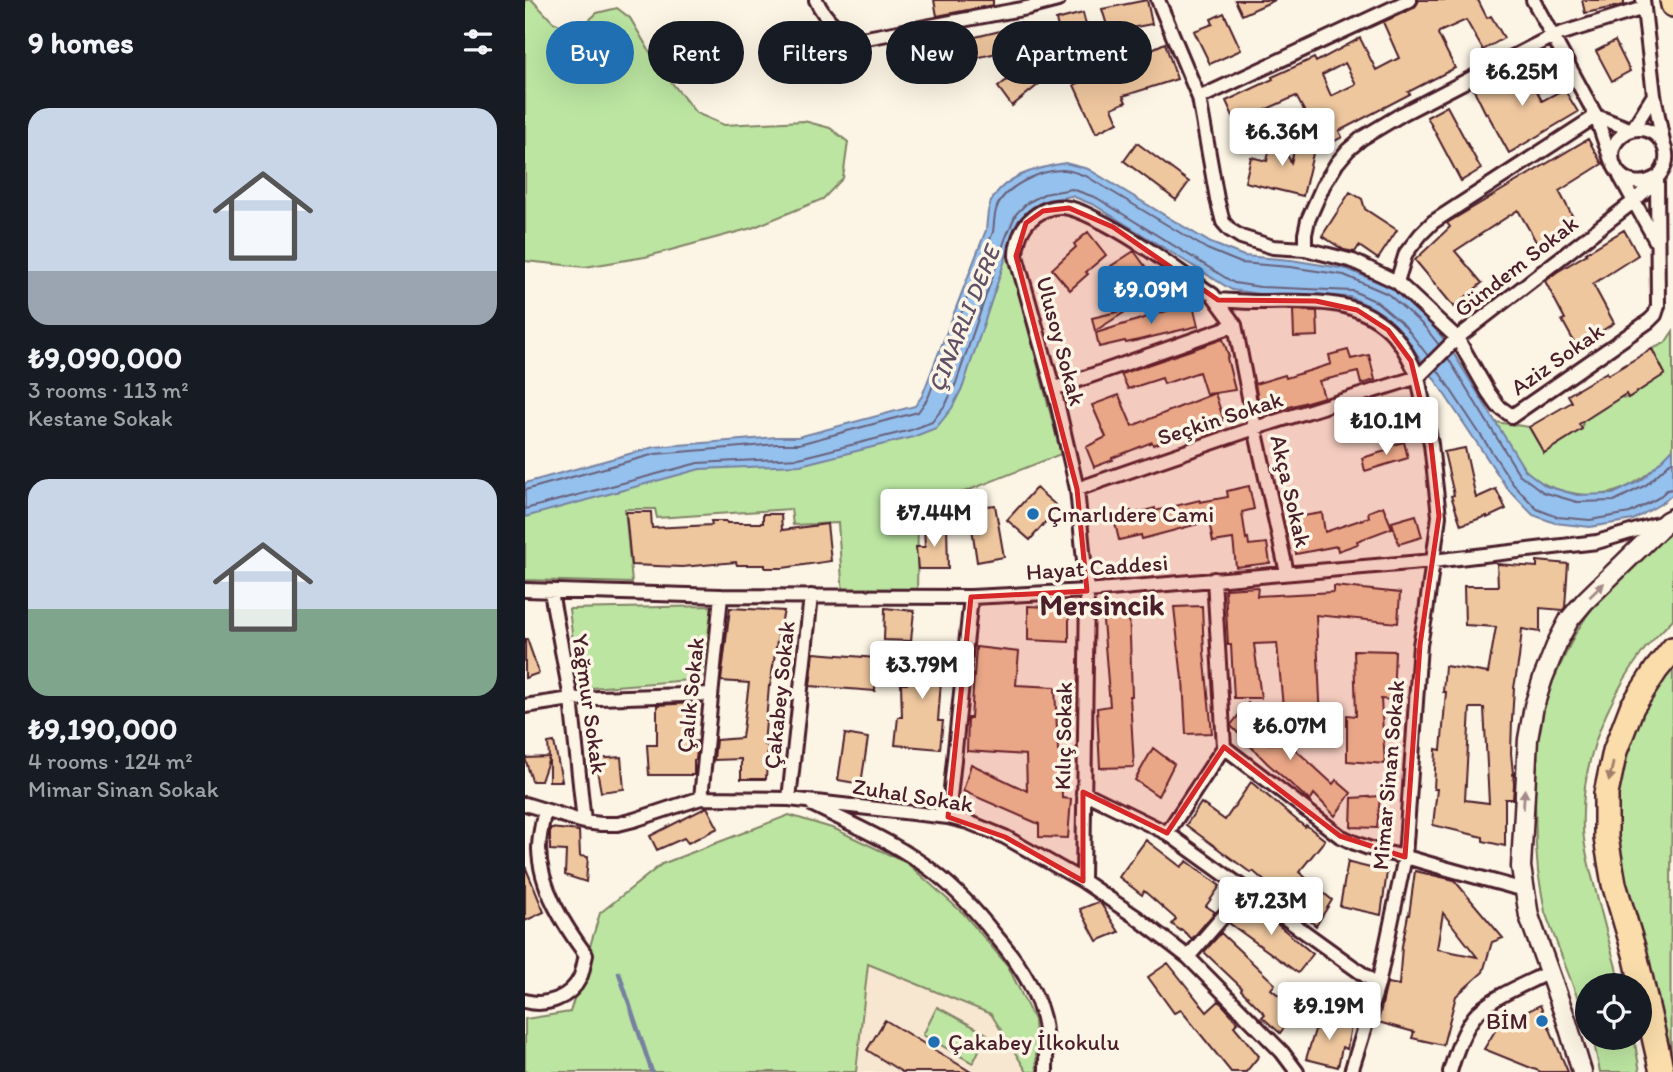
<!DOCTYPE html>
<html lang="en">
<head>
<meta charset="utf-8">
<style>
	:root { --surface:#171b24; --page:#20242c; --text:#f1f3f6; --muted:#9ea1a6; --accent:#1f6fb2 }
	body { margin:0; font-family:Itim,sans-serif; background:var(--page); color:var(--text); height:100vh; display:flex; flex-direction:column; font-size:26px; white-space:nowrap }
	* { box-sizing:border-box; margin:0 }
	p { font-size:23px; color:var(--muted) }
	.icon { flex:none; width:38px; height:38px; fill:none; stroke:currentColor; stroke-width:2; stroke-linecap:round; stroke-linejoin:round }
	.map { position:relative; flex:1; overflow:hidden }
	.details { display:flex; flex-direction:column; background:var(--surface); width:525px }
	.details>* { flex:none }
	.top-card { position:absolute; left:21px; top:21px; width:665px; height:63px; display:flex; gap:14px }
	.buttons { position:absolute; left:1050px; top:973px; display:grid; gap:14px }
	.buttons a { display:grid; place-items:center; width:77px; height:77px; border-radius:50%; background:var(--surface); box-shadow:0 7px 28px #0002; font-size:35px }
	.price { position:absolute; translate:-50% -60px; padding:0 16px; border-radius:7px; background:#fff; color:#222; font-size:23px; line-height:46px; filter:drop-shadow(0 2px 4px #0008) }
	.price::after { content:''; position:absolute; left:50%; top:42px; width:21px; height:16px; margin-left:-10px; background:inherit; clip-path:polygon(0 0,100% 0,50% 100%) }
	.price.on { background:var(--accent); color:#fff }
	ul { padding:0; list-style:none }
	li { display:grid; align-content:center; gap:14px; height:371px; padding:0 28px }
	li span { display:grid; place-items:center; height:217px; border-radius:21px; color:#555 }
	li>.icon { margin-inline-start:auto }
	span .icon { width:126px; height:126px; fill:#fffc; stroke-width:1 }
	li b { font-size:30px }
	h2 { display:flex; justify-content:space-between; align-items:center; height:84px; padding:0 28px; font-size:30px }
	.pill { padding:0 24px; border-radius:32px; background:var(--surface); box-shadow:0 7px 28px #0002; font-size:24px; line-height:63px }
	.pill.on { background:var(--accent); color:#fff }
	main { display:flex; flex:1; min-height:0 }
	.map>svg:first-child { display:block }
</style>
</head>
<body>
<main>
<section class="details">
<h2>9 homes<svg class="icon" aria-label="filters" viewBox="0 0 24 24"><path d="M4 7h16M4 17h16"/><circle cx="9" cy="7" r="2"/><circle cx="15" cy="17" r="2"/></svg></h2>
<ul>
<li><span style="background:linear-gradient(#c9d6e8 75%,#9aa5b1 0)"><svg class="icon" aria-label="home" viewBox="0 0 24 24"><path d="M3 11l9-7 9 7M6 9v11h12V9"/></svg></span><div><b>₺9,090,000</b><p>3 rooms · 113 m²</p><p>Kestane Sokak</p></div></li>
<li><span style="background:linear-gradient(#c9d6e8 60%,#7fa58c 0)"><svg class="icon" aria-label="home" viewBox="0 0 24 24"><path d="M3 11l9-7 9 7M6 9v11h12V9"/></svg></span><div><b>₺9,190,000</b><p>4 rooms · 124 m²</p><p>Mimar Sinan Sokak</p></div></li>
</ul>
</section>
<div class="map">
<svg width="1148" height="1072" viewBox="0 0 1148 1072">
	<rect width="100%" height="100%" fill="#fcf5e5"/>
	<filter id="ink" filterUnits="userSpaceOnUse"><feTurbulence type="fractalNoise" baseFrequency=".0143" numOctaves="2"/><feDisplacementMap in="SourceGraphic" scale="14" xChannelSelector="R" yChannelSelector="G"/><feConvolveMatrix kernelMatrix="1 2 1 2 8 2 1 2 1" color-interpolation-filters="sRGB"/></filter>
	<g filter="url(#ink)">
		<path fill="#f8e7d0" d="M343,964L466,1014L502,1072H331Z"/>
		<path fill="#bbe5a1" stroke="#828266" stroke-width="2" d="M0,0H7L28,22L51,32L72,13L92,8L105,18L132,64L171,113L199,125L279,121L305,128L323,142L318,178L298,199L227,228L120,257L60,267L0,261Z
			M475,216L487,267L536,454L393,510L392,597L318,596L313,523L268,525L266,509L132,518L130,509H100L107,583L0,580V504L389,418Z
			M1148,331V449C1116,486 1083,505 1035,490C1022,486 1007,479 999,468C988,454 980,437 970,422L1004,427L1019,453L1057,429L1058,421L1095,397L1103,398L1140,374L1127,349L1140,343Z
			M1148,532V619C1139,629 1128,639 1119,650C1081,702 1055,763 1058,829C1059,850 1066,872 1071,892C1079,923 1087,954 1096,985H1062V1023L1020,912L1013,872L1011,846L1009,744L1018,702L1049,636L1066,609L1124,549Z
			M187,606L177,679L54,689L44,609Z
			M1148,661C1148,792 1144,923 1146,1054L1122,951L1092,875L1088,801L1104,728Z
			M264,815L310,829L382,863L439,914L483,966L509,1020L512,1072H502L466,1014L343,964L331,1072H0V1019L45,1012L75,913L137,864Z
			M412,1007L462,1034L448,1063L398,1035Z
			M1068,1038H1109L1115,1072H1075Z"/>
		<path fill="#95c1ee" stroke="#7780a0" stroke-width="2" d="M540,163L563,169L686,243L719,256L766,260L822,269L867,288L904,321L924,346L1000,470L1021,486L1052,495L1088,494L1117,480L1148,449V494L1137,503L1108,520L1065,527L1030,523L1008,515L982,488L902,368L876,332L849,308L825,297L734,294L707,290L569,205L547,196L522,200L506,209L496,219L487,239L438,386L427,408L411,428L388,437L275,465L175,469L0,517V483L129,447L252,437H273L390,406L397,396L461,230C462,223 462,214 464,207C474,176 512,168 540,163Z"/>
		<g fill="none" stroke-linecap="round" stroke-linejoin="round">
			<path stroke="#686079" stroke-width="2" d="M923,358L994,474L1018,492L1052,502L1089,501L1121,485L1148,460
				M912,369L988,484L1012,509L1032,517L1065,520L1105,513L1133,498L1142,490L1148,489
				M0,490L130,454L252,444H274L393,412L403,398L468,232C469,225 469,217 471,210C477,187 517,169 539,170C546,170 554,174 561,176L682,249L716,263L765,267L819,275L863,294L899,326L914,345
				M0,509L173,463L274,458L386,430L407,422L421,404L431,383L481,237L491,214L502,203L519,194L547,189L572,198L709,283L735,287L828,291L852,302L880,326L903,356"/>
			<path stroke="#7780a0" stroke-width="4.5" d="M94,973L127,1072"/>
		</g>
		<path fill="#efc79f" stroke="#4a1f2b" stroke-width="2" fill-rule="evenodd" d="M409,0H468V5L412,16Z
			M622,0L627,24L584,32L577,9Z
			M710,0H750L717,15Z
			M894,0H953L962,18L966,16L979,38L958,50L941,20L914,32L913,34L930,68L883,92L885,94L814,131L817,137L799,147L771,96L742,109L749,124L718,138L701,101L748,79L747,77L789,58L791,62L835,38L851,70L874,58L858,22L889,8L892,4ZM820,63L831,84L806,96L797,75Z
			M1057,0H1099V5L1060,13Z
			M558,13L568,53L542,60L531,20Z
			M699,13L716,50L685,64L669,31L688,24L686,19Z
			M496,26L500,46L451,58L446,38Z
			M1090,41L1105,71L1087,81L1071,51Z
			M640,43L652,79L598,96L601,102L587,108L593,122L571,133L549,85Z
			M512,56L524,72V76L487,106L473,87Z
			M999,66L1017,101L1039,89L1053,112L984,153L962,113L961,114L948,88L969,78L970,81Z
			M922,106L956,169L936,181L902,117Z
			M747,138L756,140L766,163L771,142L790,145L778,196L720,182L726,157L742,161Z
			M1063,139L1077,164L1034,191L1050,221L1013,245L993,210L930,251L957,283L929,307L890,260L925,227L922,223Z
			M612,143L664,182L651,200L599,161Z
			M825,192L837,199L840,209L872,230L853,259L834,246L830,252L819,250L797,236Z
			M1099,230L1113,255L1068,284L1089,323L1052,347L1037,320L1040,319L1020,281L1032,272L1062,254L1061,253Z
			M563,232L581,255L561,272L563,274L545,290L527,269L551,247L549,244Z
			M609,251L634,285V290L613,304L600,284L599,285L586,266Z
			M667,301L673,326L601,343L600,341L574,347L571,333L654,307L653,304Z
			M600,310V312L570,331L567,318Z
			M768,310L792,311L793,336L769,337Z
			M698,339L704,357L702,358L710,390L690,393L699,421L628,445L627,442L587,458L588,460L569,467L561,447L581,437L567,405L594,395L607,426L690,393L681,394L674,372L639,384L637,378L603,389L596,374Z
			M1127,349L1140,374L1103,398L1101,394L1054,424L1057,429L1019,453L1004,427L1047,402L1043,395L1082,372L1083,375Z
			M823,350L826,359L844,355L850,380L836,384L833,372L794,381L799,397L736,415L730,384L760,375L761,378L806,364L804,355Z
			M879,442L883,458L840,471L837,458L864,450L863,446Z
			M940,448L951,498L971,489L981,509L962,518V516L936,525L926,496L929,495L919,452Z
			M724,486L729,509L717,512L721,539L723,538L724,545L742,543L745,563L711,567L708,539L688,542L684,521L617,539L616,535L594,540L588,515L606,511L607,514L630,508V511L675,500V502L703,497L702,491Z
			M511,488L533,507L505,540L482,520Z
			M470,505L479,557L452,562L444,508Z
			M858,506L867,528L832,541L833,544L813,551L812,546L771,554L765,518L797,513L800,532L844,517L843,512Z
			M101,512H126L127,528L187,525L186,521H201L202,523H238V514H256L257,530L302,524L306,561L258,568H240V565H212L211,562L157,567L106,565Z
			M891,515L897,537L874,544L867,522Z
			M422,525L423,569H393L391,547H400L399,526Z
			M1012,561L1043,564L1040,607L1038,610L1015,608V632L997,629L994,658L989,688L987,720L986,753L989,784L988,799H980V846L958,841V837L908,825L912,789H909L911,749L916,750L921,692H918L920,666L963,673L971,627L940,625L939,586H973L972,564L1012,567ZM945,708H959L964,803L940,800Z
			M809,586L875,593L873,623L791,615L796,721L759,718L752,643L729,644L736,698H709L706,645H703L700,589L733,587L732,596L809,592Z
			M503,606L544,608V642L503,640Z
			M677,606L679,652L687,733L661,734L658,679H657L649,607Z
			M604,607L607,696H605L609,767L575,768L572,708L585,706L577,609Z
			M205,608L259,611L252,641L245,686H244L239,745H243L241,779H216V759L189,760L191,740L217,738L224,683L196,681Z
			M360,608L389,611L386,641L359,640Z
			M0,639H2L14,673L0,678Z
			M451,647L494,652L491,685L530,687L533,751H536L537,798L546,799L543,838L514,837V824L438,791L446,764L502,791L501,755L442,751L443,718H446Z
			M829,650L870,651L868,700L856,699L860,764L822,761V715L831,716Z
			M381,651L424,656L421,681H416L413,721H418L415,749L370,745L373,717H377L376,684H382Z
			M289,653L351,658L350,691L285,686Z
			M168,703L167,742L173,741L171,760H169V775H124L122,745H132V705Z
			M723,703L739,720L743,744L759,743L761,744L760,740L808,784L811,780L826,793L810,816L789,794L785,801L768,786L742,763L707,727L706,725Z
			M320,734L343,738L336,784L313,780Z
			M29,742L37,781H24V758L16,781H7L0,758L24,757L23,743Z
			M628,748L649,764L633,796L610,780Z
			M96,757L99,789L76,792L70,759Z
			M726,782L780,827L781,825L800,840L774,872L807,900L791,926L728,871L726,873L661,825L676,803L700,820Z
			M855,796L852,828L826,827L827,798Z
			M182,807L193,828L163,843L159,838L132,850L125,836Z
			M25,828L54,831L55,856L63,857L61,882L40,875L41,851L25,850Z
			M621,840L656,867L662,861L695,886L681,906L690,912L667,939L657,930L656,931L647,924L651,919L619,891L617,895L594,877Z
			M823,861L825,863L862,872L856,915L815,906Z
			M0,866L19,912L0,921Z
			M890,871L929,880L978,938L967,942L958,972L931,996L918,1045L887,1038L889,1032L853,1022L862,983L874,985L877,946L883,915H884ZM918,913L952,957L912,949Z
			M573,902L576,904L594,932L572,941L555,909Z
			M722,903L740,914L788,954L773,973L704,923Z
			M696,933L750,984L746,989L772,1010L755,1033L737,1017L740,1014L716,990L717,988L679,952Z
			M643,963L682,1012L694,1001L713,1022L709,1026L734,1056L721,1072H706L656,1010L649,1013L623,977Z
			M1015,1005L1043,1072H1016L959,1049L973,1026Z
			M794,1017L826,1026L822,1049L817,1047L813,1067L781,1059Z
			M360,1020L446,1072H377L342,1050Z"/>
		<g fill="none" stroke-linecap="round" stroke-linejoin="round">
			<defs>
				<path id="street" d="M291,0C300,19 316,35 336,39L502,8L533,0
					M633,0L674,98L692,199L698,222L705,230L716,237L748,247L780,249L828,261L872,282L932,338L963,392L973,406L987,416L1124,321L1130,315L1133,306L1132,177
					M1008,0L1071,116L1086,160
					M1118,0L1129,95L1138,142
					M674,98L885,0
					M1071,116L1107,130L1129,95
					M1095,176L1132,243
					M780,249V234L783,220L798,186L812,163L823,150L837,138L877,114L1028,36L1119,8
					M872,282L881,253L896,234L908,222L1071,116
					M528,389L710,325
					M552,489L730,428L893,377C886,361 878,344 865,331C829,296 782,302 737,302C722,302 708,301 693,300
					M0,590L196,596L446,597L562,591L908,561L1072,542L1139,522
					M26,592L46,699L59,822
					M0,706L46,699L186,694
					M699,747L815,836C841,850 860,852 888,859C925,870 963,880 1000,890
					M558,792L642,833L853,985
					M176,798L196,596
					M264,799L286,596
					M0,804L59,822L76,824H93L109,820L176,798L264,799L423,817L443,822L480,837L558,881L611,917L663,957L757,1052L772,1072
					M288,805C330,826 373,844 410,873C433,891 452,912 470,935C491,959 510,986 518,1018C522,1036 521,1054 521,1072
					M423,817L446,597
					M642,833L699,747L689,579
					M558,881L562,591L552,489L531,398L491,256C491,244 496,229 504,221C513,212 525,206 538,207C549,208 559,213 569,218C611,238 649,268 688,295L710,325L730,428L762,573
					M663,957L721,890
					M0,1001C21,1007 45,998 55,978C58,971 59,962 61,955C39,925 15,888 14,849C14,836 17,823 20,810
					M826,1072L853,985L880,857L895,645L901,612L914,516L906,444L893,377L932,338L1108,202C1118,192 1135,179 1140,165C1147,143 1124,121 1102,132C1069,150 1096,199 1132,177
					M925,1072C930,1054 938,1032 949,1017C965,997 1001,984 1024,972"/>
				<path id="secondary" d="M1057,1072L1042,1022L1004,916L996,867L1003,739L1009,706L1018,678L1033,641L1044,620L1060,601L1142,521L1148,518"/>
				<path id="highway" d="M1147,0L1148,5
					M1137,1072L1110,954L1089,884L1081,838V794L1090,751L1107,707L1131,670L1148,649"/>
			</defs>
			<use href="#street" stroke="#4a1f2b" stroke-width="18"/>
			<use href="#secondary" stroke="#4a1f2b" stroke-width="23"/>
			<use href="#highway" stroke="#4a1f2b" stroke-width="28"/>
			<use href="#street" stroke="#fcf5e5" stroke-width="12"/>
			<use href="#secondary" stroke="#fcf5e5" stroke-width="18"/>
			<use href="#highway" stroke="#faddab" stroke-width="23"/>
		</g>
		<defs><path id="oneway-solid" d="M-6-.8H1V-3.2L6.5 0L1 3.2V.8H-6Z" transform="scale(1.75)"/></defs>
		<g fill="#a38a88">
			<use href="#oneway-solid" transform="translate(1072 590) rotate(-44)"/>
			<use href="#oneway-solid" transform="translate(999 799) rotate(-87)"/>
		</g>
		<use fill="#a27e6b" href="#oneway-solid" transform="translate(1086 772) rotate(103)"/>
	</g>
	<path fill="#d62828" fill-opacity="0.2" stroke="#d62828" stroke-width="5" stroke-linejoin="round" d="M544,208L588,227L693,300L791,301L832,310L863,330L886,361L906,444L914,516L895,645L880,857L815,836L699,747L642,833L558,792V881L480,837L423,817L446,597L562,591L552,489L491,256L501,223L518,211Z"/>
	<g fill="#1f6fb2" stroke="#fcf5e5" stroke-width="2.5">
		<circle cx="508" cy="514" r="7"/>
		<circle cx="1017" cy="1021" r="7"/>
		<circle cx="409" cy="1042" r="7"/>
	</g>
	<g text-anchor="middle" stroke-width="7" stroke-linejoin="round" paint-order="stroke">
		<g font-size="23" fill="#4a1f2b" stroke="#fcf5e5">
			<text transform="translate(991 266) rotate(-38)" y="8">Gündem Sokak</text>
			<text transform="translate(536 341) rotate(75)" y="8">Ulusoy Sokak</text>
			<text transform="translate(1032 359) rotate(-35)" y="8">Aziz Sokak</text>
			<text transform="translate(695 418) rotate(-18)" y="8">Seçkin Sokak</text>
			<text transform="translate(766 491) rotate(77)" y="8">Akça Sokak</text>
			<text transform="translate(572 567) rotate(-4)" y="8">Hayat Caddesi</text>
			<text transform="translate(165 695) rotate(-84)" y="8">Çalık Sokak</text>
			<text transform="translate(254 695) rotate(-84)" y="8">Çakabey Sokak</text>
			<text transform="translate(65 704) rotate(82)" y="8">Yağmur Sokak</text>
			<text transform="translate(538 736) rotate(-89)" y="8">Kılıç Sokak</text>
			<text transform="translate(863 775) rotate(-85)" y="8">Mimar Sinan Sokak</text>
			<text transform="translate(388 795) rotate(9)" y="8">Zuhal Sokak</text>
		</g>
		<g font-size="23" fill="#4a1f2b" stroke="#fcf5e5" text-anchor="start">
			<text x="522" y="522">Çınarlıdere Cami</text>
			<text x="1003" y="1029" text-anchor="end">BİM</text>
			<text x="423" y="1050">Çakabey İlkokulu</text>
		</g>
		<g font-size="24" font-style="italic" fill="#605066" stroke="#fcf5e5">
			<text transform="translate(439 319) rotate(-68)" y="8">ÇINARLI DERE</text>
		</g>
		<g font-size="30" font-weight="bold" fill="#4a1f2b" stroke="#fcf5e5">
			<text x="577" y="615">Mersincik</text>
		</g>
	</g>
</svg>
<div class="buttons">
<a><svg class="icon" aria-label="locate" viewBox="0 0 24 24"><circle cx="12" cy="12" r="6"/><path d="M12 2v4M12 18v4M2 12h4M18 12h4"/></svg></a>
</div>
<b class="price" style="left:997px;top:108px">₺6.25M</b>
<b class="price" style="left:757px;top:168px">₺6.36M</b>
<b class="price on" style="left:626px;top:326px">₺9.09M</b>
<b class="price" style="left:861px;top:457px">₺10.1M</b>
<b class="price" style="left:409px;top:549px">₺7.44M</b>
<b class="price" style="left:397px;top:701px">₺3.79M</b>
<b class="price" style="left:765px;top:762px">₺6.07M</b>
<b class="price" style="left:746px;top:937px">₺7.23M</b>
<b class="price" style="left:804px;top:1042px">₺9.19M</b>
<div class="top-card">
<a class="pill on">Buy</a>
<a class="pill">Rent</a>
<a class="pill">Filters</a>
<a class="pill">New</a>
<a class="pill">Apartment</a>
</div>
</div>
</main>
</body>
</html>
